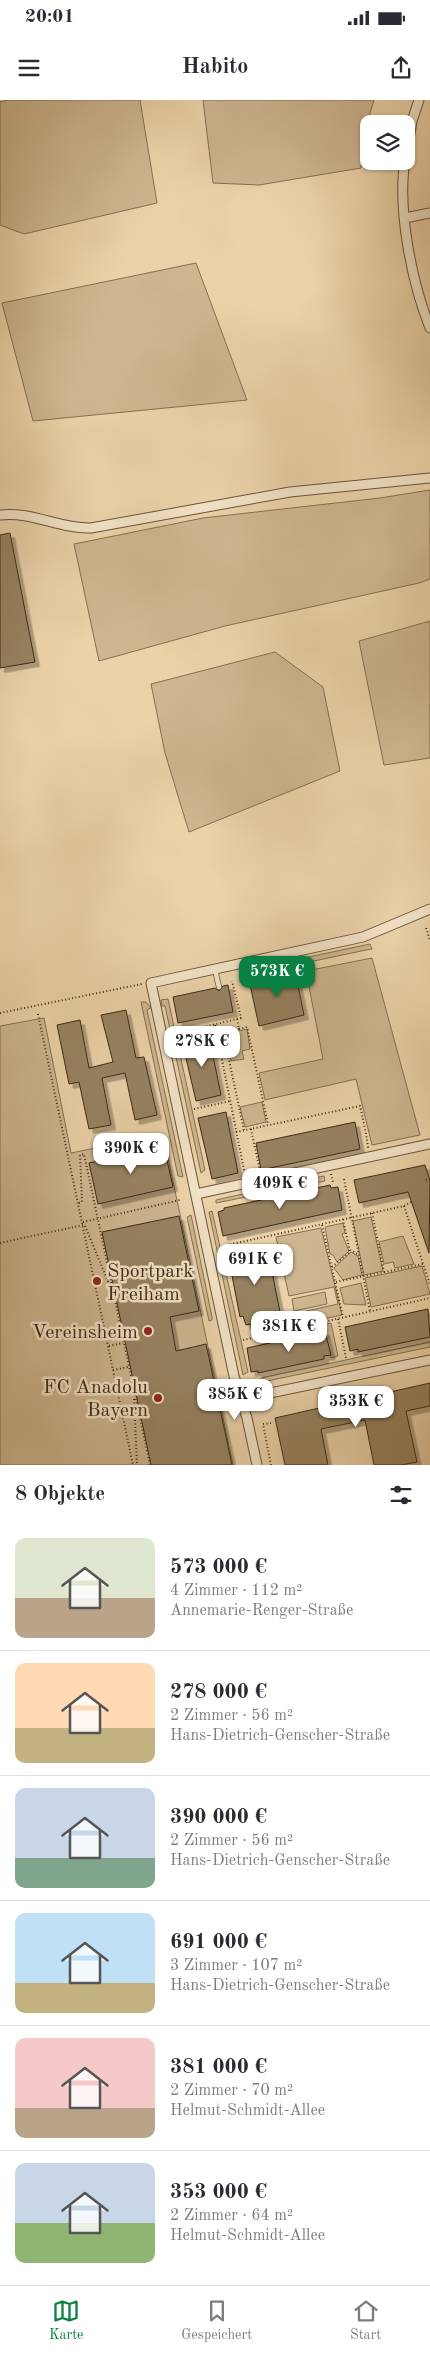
<!DOCTYPE html>
<html lang="de">
<head>
<meta charset="utf-8">
<style>
	:root { --surface:#fff; --page:#f2f2f3; --text:#2b2b33; --muted:#7c7c81; --line:#e1e1e2; --accent:#0b8043 }
	body { margin:0; font-family:"Old Standard TT",serif; background:var(--page); color:var(--text); height:100vh; display:flex; flex-direction:column; font-size:19px; white-space:nowrap }
	* { box-sizing:border-box; margin:0 }
	p { font-size:16px; color:var(--muted) }
	.icon { flex:none; width:28px; height:28px; fill:none; stroke:currentColor; stroke-width:2; stroke-linecap:round; stroke-linejoin:round }
	.map { position:relative; height:1365px; overflow:hidden }
	.sheet { display:flex; flex-direction:column; background:var(--surface); flex:1 }
	.sheet>* { flex:none }
	.buttons { position:absolute; left:360px; top:15px; display:grid; gap:10px }
	.buttons a { display:grid; place-items:center; width:55px; height:55px; border-radius:10px; background:var(--surface); box-shadow:0 1px 4px #0004; font-size:25px }
	.price { position:absolute; translate:-50% -42px; padding:0 11px; border-radius:10px; background:#fff; color:#222; font-size:16px; line-height:32px; filter:drop-shadow(0 1px 2px #0008) }
	.price::after { content:''; position:absolute; left:50%; top:30px; width:15px; height:11px; margin-left:-8px; background:inherit; clip-path:polygon(0 0,100% 0,50% 100%) }
	.price.selected { background:var(--accent); color:#fff }
	ul { padding:0; list-style:none }
	li { display:flex; align-items:center; gap:15px; height:125px; padding:0 15px }
	li+li { border-top:1px solid var(--line) }
	li span { display:grid; place-items:center; flex:none; width:140px; height:100px; border-radius:10px; color:#555 }
	li>.icon { margin-inline-start:auto }
	span .icon { width:60px; height:60px; fill:#fffc; stroke-width:1 }
	li b { font-size:21px }
	h2 { display:flex; justify-content:space-between; align-items:center; height:60px; padding:0 15px; font-size:21px }
	.status { display:flex; justify-content:space-between; align-items:center; height:35px; padding:0 25px; background:var(--surface); direction:ltr }
	.status svg { height:14px; fill:currentColor }
	header { display:flex; justify-content:space-between; align-items:center; height:65px; padding:0 15px; background:var(--surface); font-size:22px; font-weight:700 }
	.menu { display:flex; justify-content:space-around; align-items:center; height:70px; border-top:1px solid var(--line); background:var(--surface); font-size:14px; color:var(--muted) }
	.menu a { display:grid; justify-items:center; gap:2px }
	.menu .selected { color:var(--accent) }
	.map>svg:first-child { display:block }
</style>
</head>
<body>
<div class="status"><b>20:01</b><svg viewBox="0 0 49 12"><path d="M0 12V9h3v3zM5 12V6h3v6zM10 12V3h3v9zM15 12V0h3v12zM26 1h20v11H26zM47 4h2v5h-2z"/></svg></div>
<header><svg class="icon" aria-label="menu" viewBox="0 0 24 24"><path d="M4 6h16M4 12h16M4 18h16"/></svg>Habito<svg class="icon" aria-label="share" viewBox="0 0 24 24"><path d="M12 15V3M7 8l5-5 5 5M5 13v7h14v-7"/></svg></header>
<div class="map">
<svg width="430" height="1365" viewBox="0 0 430 1365">
	<defs>
		<filter id="shadow"><feDropShadow dx="4.5" dy="4.5" stdDeviation="0" flood-color="#0004"/></filter>
	</defs>
	<rect width="100%" height="100%" fill="#ebd2a9"/>
	<filter id="stains"><feTurbulence type="fractalNoise" baseFrequency=".004" numOctaves="4"/><feColorMatrix values="0 0 0 0 .2 0 0 0 0 .09 0 0 0 0 .02 0 0 0 .5 -.17"/></filter>
	<radialGradient id="worn" r=".72"><stop offset=".6" stop-color="#630" stop-opacity="0"/><stop offset="1" stop-color="#630" stop-opacity=".3"/></radialGradient>
	<path fill="#cdb690" stroke="#847052" d="M8,0H140L157,103L24,134L0,125V2Z
		M203,0H374L370,13L361,68L259,85L213,83Z
		M196,163L247,300L33,321L2,203Z
		M430,390V479L419,483L225,526L99,561L74,444L203,418L380,398Z
		M430,521V658L384,665L359,541Z
		M275,552L323,587L340,671L189,732L165,653L151,584Z
		M370,844L372,849L366,850L248,875L247,870Z
		M372,858L420,1035L372,1045L356,979L265,1000L259,973L323,959L306,871Z
		M168,899L205,1070L201,1073L165,906H162L161,900Z
		M141,902H146L151,908L147,910L183,1077L178,1076Z
		M44,918L71,1053L163,1034L233,1365H0V926Z
		M247,929L250,949L242,951L244,959L231,961L226,934Z
		M262,1002L266,1022L245,1027L240,1007Z
		M324,1076L325,1081L216,1103V1100Z
		M212,1111L248,1272L243,1275L209,1112Z
		M191,1115L212,1217V1220L209,1221L187,1117Z
		M371,1117L383,1171L364,1175L353,1121Z
		M343,1123L345,1133L342,1134L349,1151L337,1162L333,1155L330,1154L325,1127Z
		M321,1128L342,1215L295,1225L293,1214L338,1204L334,1187L289,1196L276,1137Z
		M403,1136L414,1164L395,1168L393,1162L384,1164L379,1142Z
		M351,1152L358,1156L362,1175L343,1180L334,1168Z
		M422,1166L430,1194L371,1207L365,1178Z
		M361,1183L366,1205L344,1204L340,1188Z
		M325,1192L327,1204L294,1211L292,1199Z
		M331,1223L338,1256L331,1258L324,1228L319,1229V1232L296,1237L295,1234L289,1235L288,1232Z
		M430,1242V1247L267,1281L268,1285L261,1286L260,1280L261,1278Z"/>
	<path fill="#978261" stroke="#3c2b13" filter="url(#shadow)" d="M10,433L35,562L0,568V435Z
		M295,871L304,915L259,926L249,880Z
		M228,885L233,912L178,923L173,897L215,888L219,891L223,886Z
		M126,910L136,958L144,957L157,1015L135,1020L125,973L102,978L111,1025L89,1029L79,982L69,984L57,925L80,920L89,968L113,962L101,915Z
		M209,936L221,995L196,1001L182,941Z
		M226,1012L238,1073L212,1079L198,1018Z
		M355,1022L360,1049L261,1070L256,1043Z
		M164,1047L173,1087L98,1104L89,1063Z
		M425,1065L430,1081L429,1153L408,1092L359,1103L354,1080Z
		M330,1085L331,1088L338,1087L342,1110L223,1136L218,1112L224,1110V1108Z
		M179,1116L199,1211L170,1217L176,1251L206,1244L232,1365H151L102,1132Z
		M267,1147L281,1217L246,1225L243,1216L240,1217L229,1160H231L230,1155Z
		M428,1209L430,1237L358,1252V1249L350,1251L345,1227Z
		M325,1231L331,1255L324,1256V1259L258,1273V1271L251,1272L247,1248Z
		M430,1283V1306L406,1311L417,1362L401,1365H374L365,1320L321,1329L328,1365H285L275,1318Z"/>
	<g fill="none" stroke-linecap="round" stroke-linejoin="round">
		<defs>
			<path id="service" d="M215,870L219,887"/>
			<path id="minor" d="M406,56L412,21L419,0
				M405,61C397,109 412,183 430,228
				M405,118L430,113
				M0,415C32,411 59,429 91,428L290,392L430,378
				M196,1094L430,1044
				M241,1299L430,1260
				M257,1365L247,1318L234,1276L151,883L363,837L430,809"/>
		</defs>
		<use href="#service" stroke="#685538" stroke-width="6"/>
		<use href="#minor" stroke="#685538" stroke-width="11"/>
		<path stroke="#3c2b13" stroke-width="2" stroke-dasharray="1 2.5" stroke-linecap="butt" d="M426,828L430,840
			M275,872V875
			M0,913L142,884
			M38,914L133,1365
			M237,919L239,929L223,932L244,1030
			M215,925L245,1075
			M239,929L247,927L268,1024
			M179,933L241,918L232,881
			M194,1009L230,1001
			M251,1029L260,1071
			M236,1032L360,1006C362,1014 368,1042 368,1049
			M331,1074L333,1082
			M344,1079L370,1211
			M426,1080L430,1079
			M79,1103L82,1102L80,1055L84,1054L150,1365
			M404,1106L430,1185
			M372,1113L384,1172
			M83,1122L180,1100
			M322,1125L343,1217
			M85,1126L112,1191
			M0,1143L83,1125
			M223,1146L404,1106L411,1102
			M350,1150L359,1155
			M332,1167L350,1152L343,1119
			M336,1182L423,1164
			M338,1219L346,1258
			M243,1240L430,1198
			M109,1246L123,1243
			M113,1270L128,1267
			M134,1299L137,1365
			M271,1323L263,1324L271,1365"/>
		<use href="#service" stroke="#f2e2c7" stroke-width="4.5"/>
		<use href="#minor" stroke="#f2e2c7" stroke-width="9"/>
	</g>
	<g fill="#8f2418" stroke="#f2e2c7" stroke-width="2">
		<circle cx="97" cy="1181" r="5"/>
		<circle cx="148" cy="1231" r="5"/>
		<circle cx="158" cy="1298" r="5"/>
	</g>
	<g text-anchor="middle" stroke-width="5" stroke-linejoin="round" paint-order="stroke">
		<g font-size="20" fill="#3c2b13" stroke="#f2e2c7" text-anchor="end">
			<text x="107" y="1177" text-anchor="start">Sportpark<tspan x="107" dy="23">Freiham</tspan></text>
			<text x="138" y="1238">Vereinsheim</text>
			<text x="148" y="1293">FC Anadolu<tspan x="148" dy="23">Bayern</tspan></text>
		</g>
	</g>
	<rect width="100%" height="100%" filter="url(#stains)"/>
	<rect width="100%" height="100%" fill="url(#worn)"/>
</svg>
<div class="buttons">
<a><svg class="icon" aria-label="layers" viewBox="0 0 24 24"><path d="M12 4l9 5-9 5-9-5zM3 14l9 5 9-5"/></svg></a>
</div>
<b class="price selected" style="left:277px;top:898px">573K €</b>
<b class="price" style="left:202px;top:968px">278K €</b>
<b class="price" style="left:131px;top:1075px">390K €</b>
<b class="price" style="left:280px;top:1110px">409K €</b>
<b class="price" style="left:255px;top:1186px">691K €</b>
<b class="price" style="left:289px;top:1253px">381K €</b>
<b class="price" style="left:235px;top:1321px">385K €</b>
<b class="price" style="left:356px;top:1328px">353K €</b>
</div>
<section class="sheet">
<h2>8 Objekte<svg class="icon" aria-label="filters" viewBox="0 0 24 24"><path d="M4 7h16M4 17h16"/><circle cx="9" cy="7" r="2"/><circle cx="15" cy="17" r="2"/></svg></h2>
<ul>
<li><span style="background:linear-gradient(#dfe7d0 60%,#b9a48a 0)"><svg class="icon" aria-label="home" viewBox="0 0 24 24"><path d="M3 11l9-7 9 7M6 9v11h12V9"/></svg></span><div><b>573 000 €</b><p>4 Zimmer · 112 m²</p><p>Annemarie-Renger-Straße</p></div></li>
<li><span style="background:linear-gradient(#ffd9b3 65%,#c2b280 0)"><svg class="icon" aria-label="home" viewBox="0 0 24 24"><path d="M3 11l9-7 9 7M6 9v11h12V9"/></svg></span><div><b>278 000 €</b><p>2 Zimmer · 56 m²</p><p>Hans-Dietrich-Genscher-Straße</p></div></li>
<li><span style="background:linear-gradient(#c9d6e8 70%,#7fa58c 0)"><svg class="icon" aria-label="home" viewBox="0 0 24 24"><path d="M3 11l9-7 9 7M6 9v11h12V9"/></svg></span><div><b>390 000 €</b><p>2 Zimmer · 56 m²</p><p>Hans-Dietrich-Genscher-Straße</p></div></li>
<li><span style="background:linear-gradient(#bfe0f5 70%,#c2b280 0)"><svg class="icon" aria-label="home" viewBox="0 0 24 24"><path d="M3 11l9-7 9 7M6 9v11h12V9"/></svg></span><div><b>691 000 €</b><p>3 Zimmer · 107 m²</p><p>Hans-Dietrich-Genscher-Straße</p></div></li>
<li><span style="background:linear-gradient(#f6c9c9 70%,#b9a48a 0)"><svg class="icon" aria-label="home" viewBox="0 0 24 24"><path d="M3 11l9-7 9 7M6 9v11h12V9"/></svg></span><div><b>381 000 €</b><p>2 Zimmer · 70 m²</p><p>Helmut-Schmidt-Allee</p></div></li>
<li><span style="background:linear-gradient(#c9d6e8 60%,#8fb573 0)"><svg class="icon" aria-label="home" viewBox="0 0 24 24"><path d="M3 11l9-7 9 7M6 9v11h12V9"/></svg></span><div><b>353 000 €</b><p>2 Zimmer · 64 m²</p><p>Helmut-Schmidt-Allee</p></div></li>
</ul>
</section>
<nav class="menu">
<a class="selected"><svg class="icon" aria-label="map" viewBox="0 0 24 24"><path d="M3 6l6-2 6 2 6-2v14l-6 2-6-2-6 2zM9 4v14M15 6v14"/></svg>Karte</a>
<a><svg class="icon" aria-label="saved" viewBox="0 0 24 24"><path d="M7 4h10v16l-5-4-5 4z"/></svg>Gespeichert</a>
<a><svg class="icon" aria-label="home" viewBox="0 0 24 24"><path d="M3 11l9-7 9 7M6 9v11h12V9"/></svg>Start</a>
</nav>
</body>
</html>
